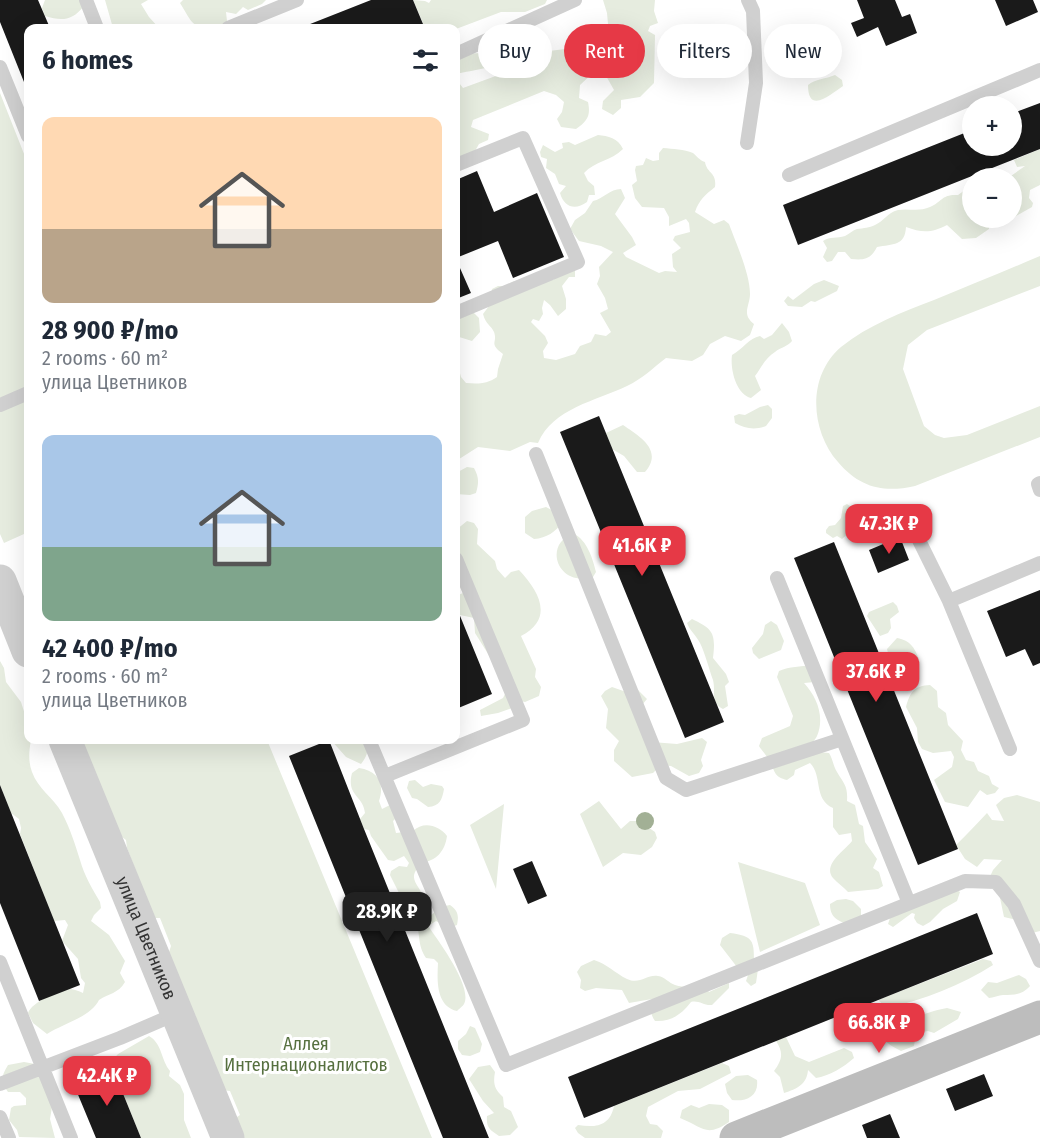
<!DOCTYPE html>
<html lang="en">
<head>
<meta charset="utf-8">
<style>
	:root { --surface:#fff; --page:#f6f6f7; --text:#1f2937; --muted:#747a83; --accent:#e63946 }
	body { margin:0; font-family:"Fira Sans Condensed",sans-serif; background:var(--page); color:var(--text); height:100vh; display:flex; flex-direction:column; font-size:22px; white-space:nowrap }
	* { box-sizing:border-box; margin:0 }
	p { font-size:20px; color:var(--muted) }
	.icon { flex:none; width:33px; height:33px; fill:none; stroke:currentColor; stroke-width:2; stroke-linecap:round; stroke-linejoin:round }
	.map { position:relative; flex:1; overflow:hidden }
	.details { position:absolute; left:24px; top:24px; width:436px; height:720px; display:flex; flex-direction:column; background:var(--surface); border-radius:12px; box-shadow:0 6px 24px #0002 }
	.details>* { flex:none }
	.hud { position:absolute; left:478px; top:24px; width:471px; height:54px; display:flex; gap:12px }
	.buttons { position:absolute; left:962px; top:96px; display:grid; gap:12px }
	.buttons a { display:grid; place-items:center; width:60px; height:60px; border-radius:50%; background:var(--surface); box-shadow:0 6px 24px #0002; font-size:30px }
	.price { position:absolute; translate:-50% -51px; padding:0 14px; border-radius:12px; background:var(--accent); color:#fff; font-size:20px; line-height:39px; filter:drop-shadow(0 2px 3px #0008) }
	.price::after { content:''; position:absolute; left:50%; top:36px; width:18px; height:14px; margin-left:-9px; background:inherit; clip-path:polygon(0 0,100% 0,50% 100%) }
	.price.on { background:#222; color:#fff }
	ul { padding:0; list-style:none }
	li { display:grid; align-content:center; gap:12px; height:318px; padding:0 18px }
	li span { display:grid; place-items:center; height:186px; border-radius:12px; color:#555 }
	li>.icon { margin-inline-start:auto }
	span .icon { width:108px; height:108px; fill:#fffc; stroke-width:1 }
	li b { font-size:26px }
	h2 { display:flex; justify-content:space-between; align-items:center; height:72px; padding:0 18px; font-size:26px }
	.pill { padding:0 21px; border-radius:27px; background:var(--surface); box-shadow:0 6px 24px #0002; font-size:21px; line-height:54px }
	.pill.on { background:var(--accent); color:#fff }
	.map>svg:first-child { display:block }
</style>
</head>
<body>
<div class="map">
<svg width="1040" height="1138" viewBox="0 0 1040 1138">
	<rect width="100%" height="100%" fill="#fff"/>
	<path fill="#e6ecdf" d="M45,0H81L83,7C72,21 61,21 45,16L42,8Z
		M105,0H148L141,4L149,17L159,28H113Z
		M183,0H266L262,4L248,10L243,7L236,14L226,12L227,21L224,25H219L218,28C191,28 193,24 180,3Z
		M413,0L425,1L429,3L431,0H547L545,4L525,12H501L456,29L411,28L423,23Z
		M603,0H655L654,11L658,23L650,26L648,31L655,35L654,83L640,97L621,100V108L613,115L602,109L603,101L614,90L605,74L595,71L580,85L579,98L588,102C591,116 587,121 576,129L561,127L557,119L562,112L564,102L556,95L544,91L473,120L471,127L489,134L488,140L479,144L475,151L456,161V79L463,88L528,64L549,51L581,47L608,24L607,13Z
		M516,40L520,44C507,68 479,69 456,74V54L484,53L496,47Z
		M835,75L842,80L843,86C832,93 808,116 808,85C815,79 826,79 835,75Z
		M0,93L28,164V543L24,534L4,543L0,534Z
		M598,135C608,136 618,138 623,149C611,161 595,161 584,173L588,181L594,186L595,195H589L587,202C575,211 564,207 560,193L566,186L559,184L555,174L546,168L547,159L541,157L540,152L543,145L555,152L563,148L562,143L569,142L575,145Z
		M663,148C673,149 684,149 693,153C697,156 699,160 705,162C707,174 717,172 715,187C705,195 699,200 695,212L714,224L724,220L729,224C736,243 750,274 750,294C750,306 741,314 754,324L750,335L741,341L725,336L710,344L703,355L692,361L666,358C653,368 642,379 627,386C596,401 553,408 538,443L530,442L510,451L478,447L456,461V358L461,377L466,383C478,384 487,384 497,377L498,369L503,354C488,343 498,343 494,332C491,325 486,325 483,314L489,306L492,289L498,286H506C517,276 540,279 554,280L555,272L575,268V277H569L562,286L566,299V309L558,316L550,305L544,300L542,308L543,314L539,321L533,319L531,322L545,336L548,343L543,351L544,358L556,360L575,354L580,346L591,342L595,334L606,336L611,332L600,313L608,309L605,298L597,284L600,276L599,267L613,252L601,246L579,241L570,229L575,220L585,213L593,201C603,199 610,189 621,189L625,198L615,214L632,237L636,245L623,253L626,257L659,273L665,271L677,272L673,267L672,254L681,248L673,240L675,236L690,232L689,223L686,219L669,226V217L664,208L642,207L635,198L632,185L637,181L635,170L636,166L643,165L646,158L653,161L659,160V153Z
		M1040,149V185L1030,190L1029,198L1033,203L1032,207L1002,224H989V229L976,238L962,239L947,225C932,233 922,233 906,227C905,246 893,244 877,247C870,260 864,260 851,259L845,252H838L832,261L827,262L823,257L827,248L823,241C830,236 837,239 845,236C849,234 853,230 857,229C864,228 869,228 875,225C884,221 887,213 898,210C908,208 919,212 930,207C943,201 942,194 958,195L972,185V218H1011V178H1008L1025,166L1017,167L1014,160Z
		M1040,256V286L927,330L908,345L903,369L924,426L935,435L944,438L967,435L1040,406V437L915,486C884,493 860,488 838,462C810,430 807,376 841,347C868,325 903,312 934,300C970,285 1005,271 1040,256Z
		M824,280L839,286L837,291L815,302L811,301L802,307L788,306L784,301L788,296L793,300L814,284Z
		M463,313H474L479,318L480,332L472,341L456,336V314Z
		M782,323L789,332L792,341C787,347 781,347 775,352C766,357 761,368 755,376L761,390L751,398C736,394 730,369 732,355C743,349 749,338 760,336L764,339L772,335Z
		M768,405L772,409V418L766,426C756,430 745,429 735,423L734,416L739,414L745,415L760,407Z
		M623,425C639,436 664,450 645,472H637L624,456L612,449L606,433Z
		M467,467L474,468C479,477 479,483 476,493L470,495L456,494V473Z
		M847,504L859,512L861,522L842,539L837,536L833,538L826,533V530L829,526L835,525L841,518L843,506Z
		M546,507L561,515L563,522C555,532 547,538 534,539L525,533V517L532,511Z
		M467,521L474,523L478,529L477,544L495,561L497,569L505,578L511,572L519,570C540,592 554,619 521,636L536,669L535,677L541,687L539,696L525,702L515,700L512,708L498,713L481,716L480,710L503,698L506,692L490,657L475,633L474,618L460,615L456,605V596L463,593L456,579V530Z
		M574,534C587,540 593,559 596,572L593,577C556,588 543,542 574,534Z
		M893,602L897,606L899,612L890,619L891,628L888,633L880,636L867,616L869,612Z
		M692,619C713,629 716,633 713,658L726,674L729,682L725,686L728,706L723,709C710,702 716,692 713,680C709,669 705,653 700,643C696,635 690,631 687,623Z
		M771,621L777,625L784,641L781,650L759,659L753,653L752,648L763,634L765,625Z
		M897,638C911,641 914,647 919,659L908,676L902,679L893,672L887,649Z
		M0,661L4,668L6,682L21,702L28,724V740H31C29,751 28,761 32,772C38,789 53,797 62,813C70,828 75,844 80,860C84,875 93,890 100,902L101,908L94,915L91,921L109,935L125,961L120,973L125,982C118,994 109,993 99,1000C91,1017 62,1024 47,1034L33,1023L28,1013C32,1002 58,991 69,989C73,989 79,991 83,993L85,983L81,978L78,959L62,941L68,925L65,920L54,921L20,834L21,828L19,819L11,813L0,785Z
		M812,665L815,682L804,683C817,697 825,717 817,736C815,741 809,745 806,751L829,753C833,759 833,766 837,772C844,784 848,786 847,801L855,805L859,824L863,826L865,842L877,859L873,868L879,872L883,886L878,889L848,892C844,887 837,883 833,878C822,865 845,850 852,841L851,833L839,835L833,827V808C813,799 823,776 810,763L795,770L794,775L787,780C775,777 775,773 771,763C768,757 762,751 759,746L762,738L790,726L793,716L777,677L779,671C790,666 800,667 812,665Z
		M930,685L937,691L938,707L946,713L948,725L963,741L961,750L966,760L974,762L978,771L989,776L992,784L999,788L995,793L987,795L980,790L968,807L945,802L934,780L952,767L954,757L951,751L933,753L922,749L918,742L917,728L906,707C910,692 914,686 930,685Z
		M612,687L629,693L638,690L647,699L642,705L652,742L677,744L702,738L707,742L701,760L703,766L699,773L689,776L671,766L661,765L653,773L632,777L614,761V750L619,741L606,728L608,709L601,696L605,691Z
		M81,740H267L432,1138H232L237,1117L240,1115L230,1091L222,1090L192,1024L196,1016L187,1012L166,961L171,946L160,918H154L127,848L126,840L113,830Z
		M325,740H388C359,744 374,749 361,764L346,757L331,740Z
		M359,768C378,771 385,783 379,801L382,809L390,805L399,815L393,821L396,833L413,831C423,821 439,825 447,836C445,851 436,862 421,862C419,867 414,871 414,876C413,883 423,891 424,900L418,906L410,909L404,903L390,875L391,871L399,866L407,867L409,863L404,856L394,861L388,860L371,836L369,830L364,829L360,819L365,813C363,795 346,796 352,773Z
		M415,780L423,787L431,784L442,786L444,789C442,800 440,806 428,807L417,799L412,798L407,788L409,781Z
		M1017,795L1040,802V931L1032,933L1021,921L1004,917L1000,898L1005,894L988,881L993,870L1002,860L984,859L977,867L965,859L956,845C967,834 977,824 987,813L992,820L1004,821L996,805L1004,798Z
		M599,801L621,829L630,821H639L655,832L657,838L652,847L641,855L623,853L603,867L580,814Z
		M504,804L496,889L470,825Z
		M738,862L805,883L820,925L760,952Z
		M951,886L960,892L957,901L943,909L930,922L923,926L917,923L914,918L915,914L912,913L893,927L888,924L890,918Z
		M846,899L853,901L861,909V917L852,926C839,921 830,919 830,904L837,900Z
		M450,905C458,911 459,915 457,925L449,928L436,921L428,926C438,940 473,987 464,1004C463,1006 459,1009 457,1011C436,1006 437,981 438,963L434,959L426,958C417,944 421,936 416,923L421,918C430,918 434,913 440,907Z
		M730,933C755,936 754,942 754,965L758,969L756,983L751,986L746,981L748,975L737,967L720,945L722,938Z
		M983,959L991,961L993,965C962,985 923,1000 887,1008L878,1000Z
		M594,960C607,964 615,973 627,979C640,985 647,974 658,976C665,977 669,983 675,985C684,988 694,987 704,986L709,992L729,983V988L712,1005C704,1006 699,1000 691,1002C682,1014 671,1022 655,1021C650,1014 650,1008 652,999L629,1003L622,990L596,988L585,991L580,988L581,980L577,972L581,966Z
		M1019,975L1026,979L1030,986C1022,995 1014,995 1003,995C999,995 993,998 989,998L981,990L988,982L997,983Z
		M947,1008L961,1012L958,1019L934,1033L928,1031L916,1033L914,1046L901,1051C881,1041 874,1033 887,1013L894,1016L905,1028L911,1018C923,1015 934,1010 947,1008Z
		M470,1026L475,1028L482,1044L480,1052L470,1056L462,1055L458,1049V1041L466,1034Z
		M149,1036C162,1043 161,1060 170,1071L169,1076L180,1085L184,1094V1120L191,1138H141L113,1069L111,1062L118,1054Z
		M786,1037L795,1056L809,1062L844,1048L852,1052L854,1058C844,1067 829,1076 816,1078L808,1070C807,1084 797,1089 784,1093L780,1077L774,1071C782,1060 784,1053 776,1041Z
		M24,1062L35,1064L52,1107L50,1119L55,1138L19,1137L17,1130L9,1120L11,1108L14,1106L26,1105V1098L20,1092H8C0,1081 1,1077 8,1065Z
		M722,1063L729,1066L731,1073L700,1089L678,1091L648,1107L646,1116L650,1124L657,1125L663,1131L661,1138H585L578,1133L575,1128L578,1125C596,1128 610,1126 614,1106Z
		M490,1065L495,1072C493,1083 494,1089 503,1097L504,1107L511,1111L518,1127L510,1135L499,1136C490,1130 486,1128 487,1116L494,1113L483,1101L469,1079L478,1067Z
		M748,1075L757,1080C759,1096 746,1102 732,1100L727,1093L725,1084L736,1076Z
		M709,1104L722,1105L729,1110V1122C706,1138 703,1127 680,1118L682,1110L691,1105L699,1108Z"/>
	<path fill="#1a1a1a" d="M0,0H38L50,28H28V92L0,22Z
		M371,0H413L423,24L411,28H300Z
		M857,0H895L902,17L910,14L917,33L886,46L878,27L857,37L851,23L864,18Z
		M995,0H1033L1038,12L1006,26Z
		M1040,103V149L798,245L783,205L972,130V146H1011V114Z
		M477,171L494,212L537,193L564,257L513,278L498,241L456,258V180Z
		M456,259L471,293L456,299Z
		M599,416L724,722L685,738L560,432Z
		M900,537L909,560L878,573L869,550Z
		M834,542L958,849L918,865L794,558Z
		M1040,590V663L1033,666L1025,649L1006,657L987,611Z
		M456,606L492,694L456,709Z
		M329,740L364,829L489,1138H443L289,756Z
		M0,785L80,985L39,1001L0,903Z
		M532,861L547,896L528,904L513,869Z
		M977,913L993,954L584,1118L568,1077Z
		M113,1069L141,1138H96L74,1085Z
		M984,1074L993,1096L955,1111L946,1089Z
		M890,1114L900,1138H867L862,1125Z"/>
	<g fill="none" stroke-linecap="round" stroke-linejoin="round">
		<path stroke="#d0d0d0" stroke-width="14" d="M86,0L97,28
			M228,28L297,0
			M456,54L575,0
			M0,67L28,136
			M747,143L756,83L753,11L748,0
			M456,165L523,138L578,262L456,313
			M789,175L1040,70
			M0,405L28,393
			M536,454L666,778L686,790L842,739
			M1040,483L1038,484L1040,490
			M907,516L949,601L1010,749
			M777,578L909,903
			M949,601L1040,563
			M369,740L506,1065L965,881L996,882L1014,904L1040,961
			M385,776L523,720L456,559
			M0,962L71,1138
			M0,1084L120,1038L178,1013
			M0,1117L9,1138"/>
		<g stroke="#d0d0d0" stroke-width="33">
			<path d="M0,581L28,651"/>
			<path id="s1" d="M65,740L228,1138"/>
		</g>
		<path stroke="#bdbdbd" stroke-width="33" d="M736,1138L1040,1017"/>
	</g>
	<circle fill="#a2b095" cx="645" cy="821" r="9"/>
	<g text-anchor="middle" stroke-width="6" stroke-linejoin="round" paint-order="stroke">
		<g font-size="18" fill="#333" stroke="#fff">
			<text dy="6" stroke="none"><textPath href="#s1" startOffset="214">улица Цветников</textPath></text>
		</g>
		<g font-size="18" fill="#56703f" stroke="#fff">
			<text x="306" y="1050">Аллея<tspan x="306" dy="21">Интернационалистов</tspan></text>
		</g>
	</g>
</svg>
<div class="buttons">
<a>+</a>
<a>−</a>
</div>
<b class="price" style="left:889px;top:555px">47.3K ₽</b>
<b class="price" style="left:642px;top:577px">41.6K ₽</b>
<b class="price" style="left:876px;top:703px">37.6K ₽</b>
<b class="price on" style="left:387px;top:943px">28.9K ₽</b>
<b class="price" style="left:879px;top:1054px">66.8K ₽</b>
<b class="price" style="left:107px;top:1107px">42.4K ₽</b>
<div class="hud">
<a class="pill">Buy</a>
<a class="pill on">Rent</a>
<a class="pill">Filters</a>
<a class="pill">New</a>
</div>
<section class="details">
<h2>6 homes<svg class="icon" aria-label="filters" viewBox="0 0 24 24"><path d="M4 7h16M4 17h16"/><circle cx="9" cy="7" r="2"/><circle cx="15" cy="17" r="2"/></svg></h2>
<ul>
<li><span style="background:linear-gradient(#ffd9b3 60%,#b9a48a 0)"><svg class="icon" aria-label="home" viewBox="0 0 24 24"><path d="M3 11l9-7 9 7M6 9v11h12V9"/></svg></span><div><b>28 900 ₽/mo</b><p>2 rooms · 60 m²</p><p>улица Цветников</p></div></li>
<li><span style="background:linear-gradient(#a9c7e8 60%,#7fa58c 0)"><svg class="icon" aria-label="home" viewBox="0 0 24 24"><path d="M3 11l9-7 9 7M6 9v11h12V9"/></svg></span><div><b>42 400 ₽/mo</b><p>2 rooms · 60 m²</p><p>улица Цветников</p></div></li>
</ul>
</section>
</div>
</body>
</html>
